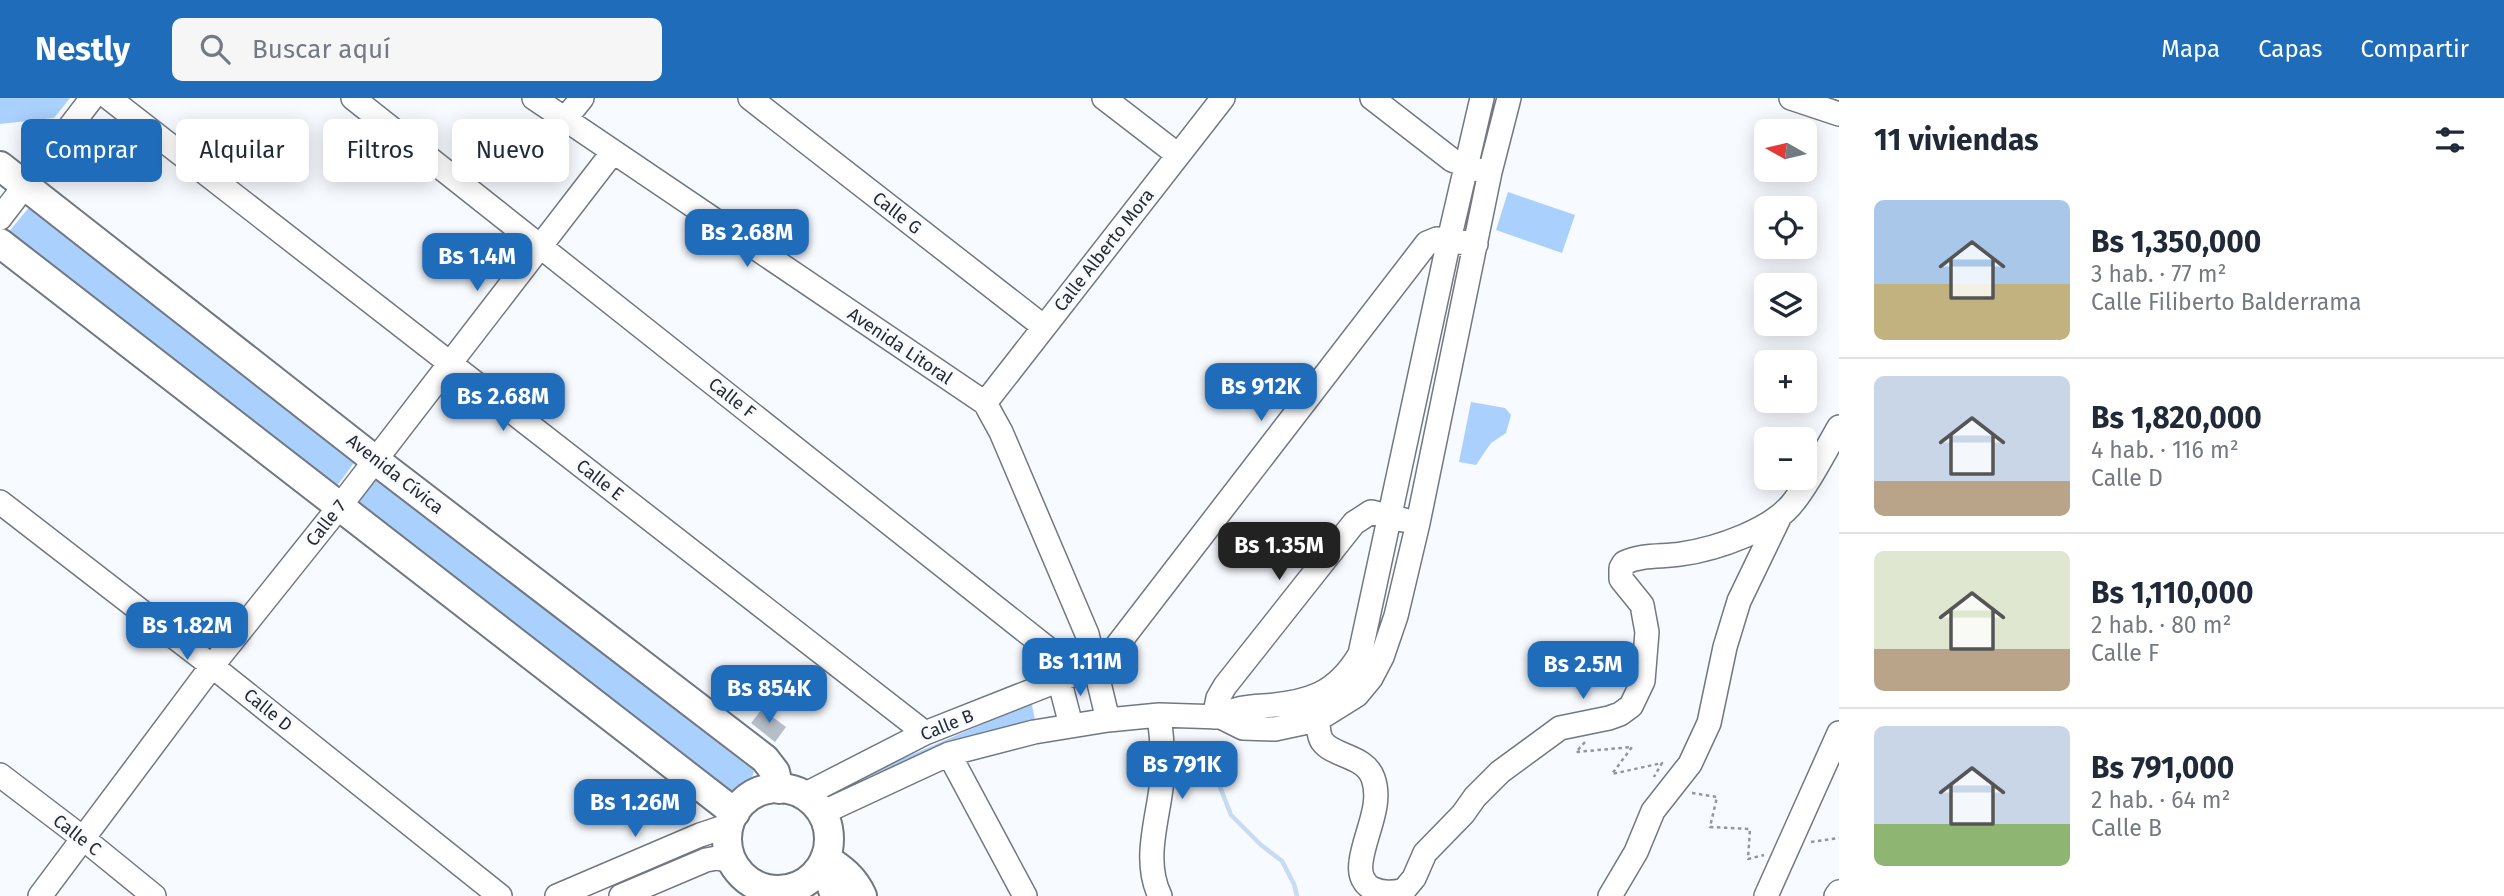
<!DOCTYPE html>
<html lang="es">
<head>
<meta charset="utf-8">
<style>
	:root { --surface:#fff; --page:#f6f6f7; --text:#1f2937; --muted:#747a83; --line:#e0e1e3; --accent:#1f6cbb }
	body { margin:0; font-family:"Fira Sans",sans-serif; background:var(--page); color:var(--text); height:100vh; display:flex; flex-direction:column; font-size:26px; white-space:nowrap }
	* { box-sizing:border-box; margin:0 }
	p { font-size:23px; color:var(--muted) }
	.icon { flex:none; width:38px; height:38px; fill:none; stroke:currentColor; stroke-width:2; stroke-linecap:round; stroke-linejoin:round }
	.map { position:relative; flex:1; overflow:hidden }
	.details { display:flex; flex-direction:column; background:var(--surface); width:665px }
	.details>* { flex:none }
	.guide { position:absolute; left:21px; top:21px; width:665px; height:63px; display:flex; gap:14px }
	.needle { width:46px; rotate:278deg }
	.tools { position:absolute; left:1754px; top:21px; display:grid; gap:14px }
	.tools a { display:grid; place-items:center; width:63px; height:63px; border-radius:10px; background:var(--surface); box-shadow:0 4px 18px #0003; font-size:35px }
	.price { position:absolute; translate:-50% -60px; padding:0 16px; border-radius:14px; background:var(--accent); color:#fff; font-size:23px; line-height:46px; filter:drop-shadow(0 2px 4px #0008) }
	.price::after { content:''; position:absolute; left:50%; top:42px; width:21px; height:16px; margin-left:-10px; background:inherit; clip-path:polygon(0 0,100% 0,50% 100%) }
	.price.selected { background:#222; color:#fff }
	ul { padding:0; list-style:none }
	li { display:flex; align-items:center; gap:21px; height:175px; padding:0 35px }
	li+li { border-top:2px solid var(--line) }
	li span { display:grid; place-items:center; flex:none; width:196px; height:140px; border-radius:10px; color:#555 }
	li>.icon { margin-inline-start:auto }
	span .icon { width:84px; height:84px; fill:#fffc; stroke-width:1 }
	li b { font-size:30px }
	h2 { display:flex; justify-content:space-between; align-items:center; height:84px; padding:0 35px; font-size:30px }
	.pill { padding:0 24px; border-radius:10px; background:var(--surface); box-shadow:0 4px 18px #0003; font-size:24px; line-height:63px }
	.pill.selected { background:var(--accent); color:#fff }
	header { display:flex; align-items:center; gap:42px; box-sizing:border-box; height:98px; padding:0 35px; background:var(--accent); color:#fff }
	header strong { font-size:33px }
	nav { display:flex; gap:38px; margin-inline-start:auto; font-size:24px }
	.search { width:490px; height:63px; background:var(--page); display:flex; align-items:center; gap:18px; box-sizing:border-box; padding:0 24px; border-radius:10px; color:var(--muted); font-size:26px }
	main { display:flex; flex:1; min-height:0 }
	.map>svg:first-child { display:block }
</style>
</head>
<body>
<header>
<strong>Nestly</strong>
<div class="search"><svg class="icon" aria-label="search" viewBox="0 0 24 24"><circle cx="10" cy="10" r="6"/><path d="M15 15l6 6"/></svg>Buscar aquí</div>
<nav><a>Mapa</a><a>Capas</a><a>Compartir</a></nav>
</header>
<main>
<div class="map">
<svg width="1839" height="798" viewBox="0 0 1839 798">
	<rect width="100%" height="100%" fill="#f7fafe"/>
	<path fill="#aad0fd" d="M0,0H70L54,20L0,26Z
		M1508,94L1575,117L1562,155L1496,132Z
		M31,107L356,362L334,392L7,136Z
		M1471,304L1505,310L1511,317L1506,335L1491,345L1476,367L1459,364Z
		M375,375L754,673L751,683L737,695H723L353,405Z
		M1029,606L1032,607L1036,627L986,633L853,687L851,683Z"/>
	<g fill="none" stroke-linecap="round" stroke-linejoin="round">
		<path stroke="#c7dbf3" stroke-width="4.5" d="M1213,671L1231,717L1261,747L1282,763L1294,786L1297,798"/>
	</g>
	<path fill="#b6bec7" d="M762,611L786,629L775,644L751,625Z"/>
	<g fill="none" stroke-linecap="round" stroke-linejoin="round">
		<defs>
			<path id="minor" d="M109,0L925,635
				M353,0L1052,554L1071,627
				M534,0L985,305L1001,334L1087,536L1108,622
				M750,0L1044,229
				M1104,0L1178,57
				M1372,0L1452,62L1479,72
				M1791,0L1839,16
				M565,21L582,0
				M0,120L92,0
				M985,305L1223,0
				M0,404L212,568L500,798
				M1309,602C1312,608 1315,615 1317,622C1319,629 1318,637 1322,643C1333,659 1365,657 1373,680C1383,707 1364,737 1361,764C1357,792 1382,798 1404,792L1414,780L1425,755L1463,716L1475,699L1500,674L1560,630L1609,620L1620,616L1631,608L1643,583L1647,534L1642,507L1621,481V470L1624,465C1642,456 1662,459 1681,456C1716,451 1774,432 1795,402C1812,380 1825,353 1839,329
				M1159,617C1161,634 1163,651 1163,667C1163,710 1140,757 1160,798
				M1214,619L1218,600L1225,588L1354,425L1371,414L1404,422
				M1221,619C1234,610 1247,609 1263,608C1307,605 1336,597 1360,556L1449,142L1482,0
				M949,656L1025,798
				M0,677L84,741L154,798
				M804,697L925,635L1095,568L1109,558L1427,145L1437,141L1476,146
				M822,715L949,656L1034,634L1108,622L1159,617L1221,619L1243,630L1275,631L1317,622L1357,597L1371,580L1382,559L1396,518L1418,425L1490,74L1509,0
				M40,798L212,568L340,408L613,54
				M557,798L700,737L730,727
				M621,798L706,762L717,760L732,763
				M1610,798L1636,754L1653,713L1690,666L1709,625L1725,549L1739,503L1780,418
				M1766,798L1839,635
				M1836,798L1839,794"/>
			<path id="major" d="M0,68L375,362L765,661L775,674L779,691
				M0,145L735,715
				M727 741a51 51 0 1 1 102 0a51 51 0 1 1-102 0Z
				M825,760C842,771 854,780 862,798
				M824,764L835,798"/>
		</defs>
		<use href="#minor" stroke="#717881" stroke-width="26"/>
		<use href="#major" stroke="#717881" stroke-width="32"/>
		<path stroke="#93969a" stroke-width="2.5" stroke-dasharray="3.5 3.5" stroke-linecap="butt" d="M1585,644L1576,654L1632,649L1612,676L1662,665L1654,679
			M1692,695L1717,699L1710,729L1750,731L1748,761L1764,757
			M1811,744L1839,740"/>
		<use href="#minor" stroke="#fff" stroke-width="23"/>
		<use href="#major" stroke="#fff" stroke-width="28"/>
	</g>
	<g text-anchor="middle" stroke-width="5" stroke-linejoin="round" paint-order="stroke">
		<g font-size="18" fill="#272a2e" stroke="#f7fafe">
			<text transform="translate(897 115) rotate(38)" y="6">Calle G</text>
			<text transform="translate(1104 152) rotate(-52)" y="6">Calle Alberto Mora</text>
			<text transform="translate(900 248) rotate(34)" y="6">Avenida Litoral</text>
			<text transform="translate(732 300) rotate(38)" y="6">Calle F</text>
			<text transform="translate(395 376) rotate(38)" y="6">Avenida Cívica</text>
			<text transform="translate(600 382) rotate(38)" y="6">Calle E</text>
			<text transform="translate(326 425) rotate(-52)" y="6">Calle 7</text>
			<text transform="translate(268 612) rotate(39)" y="6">Calle D</text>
			<text transform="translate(947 627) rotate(-22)" y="6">Calle B</text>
			<text transform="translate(77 737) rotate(38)" y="6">Calle C</text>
		</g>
	</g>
</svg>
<div class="tools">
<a><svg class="needle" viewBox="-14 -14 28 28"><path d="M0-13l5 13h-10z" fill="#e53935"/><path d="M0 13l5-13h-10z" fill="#747a83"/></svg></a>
<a><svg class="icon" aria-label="locate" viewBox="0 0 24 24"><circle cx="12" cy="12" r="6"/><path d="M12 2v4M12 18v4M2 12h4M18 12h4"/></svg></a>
<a><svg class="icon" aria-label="layers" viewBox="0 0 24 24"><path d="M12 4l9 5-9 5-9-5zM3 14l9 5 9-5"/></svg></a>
<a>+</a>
<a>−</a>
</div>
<b class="price" style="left:747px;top:171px">Bs 2.68M</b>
<b class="price" style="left:477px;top:195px">Bs 1.4M</b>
<b class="price" style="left:1261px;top:325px">Bs 912K</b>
<b class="price" style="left:503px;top:335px">Bs 2.68M</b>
<b class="price selected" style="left:1279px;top:484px">Bs 1.35M</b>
<b class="price" style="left:187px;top:564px">Bs 1.82M</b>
<b class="price" style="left:1080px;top:600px">Bs 1.11M</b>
<b class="price" style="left:1583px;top:603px">Bs 2.5M</b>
<b class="price" style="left:769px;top:627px">Bs 854K</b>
<b class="price" style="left:1182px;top:703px">Bs 791K</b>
<b class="price" style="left:635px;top:741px">Bs 1.26M</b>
<div class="guide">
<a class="pill selected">Comprar</a>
<a class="pill">Alquilar</a>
<a class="pill">Filtros</a>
<a class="pill">Nuevo</a>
</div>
</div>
<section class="details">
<h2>11 viviendas<svg class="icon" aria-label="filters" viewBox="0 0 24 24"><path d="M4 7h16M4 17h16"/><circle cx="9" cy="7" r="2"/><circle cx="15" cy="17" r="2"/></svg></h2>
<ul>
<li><span style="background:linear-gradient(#a9c7e8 60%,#c2b280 0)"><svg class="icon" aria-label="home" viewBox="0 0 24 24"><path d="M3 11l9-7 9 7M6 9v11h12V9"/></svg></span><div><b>Bs 1,350,000</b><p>3 hab. · 77 m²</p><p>Calle Filiberto Balderrama</p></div></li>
<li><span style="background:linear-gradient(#c9d6e8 75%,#b9a48a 0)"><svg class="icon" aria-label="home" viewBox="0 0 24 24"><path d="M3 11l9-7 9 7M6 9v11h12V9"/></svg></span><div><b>Bs 1,820,000</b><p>4 hab. · 116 m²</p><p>Calle D</p></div></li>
<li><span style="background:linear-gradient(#dfe7d0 70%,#b9a48a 0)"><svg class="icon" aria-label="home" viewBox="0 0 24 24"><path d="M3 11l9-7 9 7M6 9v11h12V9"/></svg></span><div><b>Bs 1,110,000</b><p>2 hab. · 80 m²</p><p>Calle F</p></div></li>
<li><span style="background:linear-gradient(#c9d6e8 70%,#8fb573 0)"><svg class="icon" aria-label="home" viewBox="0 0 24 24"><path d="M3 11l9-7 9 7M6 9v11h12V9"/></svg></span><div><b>Bs 791,000</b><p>2 hab. · 64 m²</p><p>Calle B</p></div></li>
</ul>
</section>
</main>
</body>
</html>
